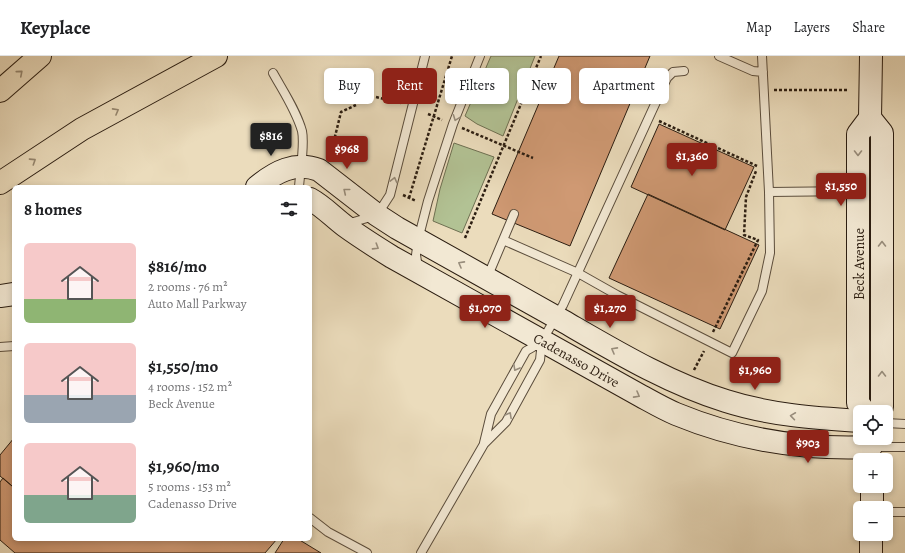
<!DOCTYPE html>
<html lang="en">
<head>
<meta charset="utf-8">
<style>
	:root { --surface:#fff; --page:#f6f6f6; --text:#202124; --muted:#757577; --line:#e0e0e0; --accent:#8f2418 }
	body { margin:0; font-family:Alegreya,serif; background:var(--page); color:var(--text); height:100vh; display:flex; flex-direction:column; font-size:15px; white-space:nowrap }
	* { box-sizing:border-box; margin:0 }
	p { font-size:13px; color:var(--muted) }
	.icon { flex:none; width:22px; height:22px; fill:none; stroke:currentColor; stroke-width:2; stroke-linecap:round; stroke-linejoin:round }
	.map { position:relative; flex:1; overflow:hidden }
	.side { position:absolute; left:12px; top:129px; width:300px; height:356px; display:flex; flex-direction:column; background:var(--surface); border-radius:6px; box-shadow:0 2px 6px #0003 }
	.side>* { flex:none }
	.hud { position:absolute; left:324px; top:12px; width:380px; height:36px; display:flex; gap:8px }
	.buttons { position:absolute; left:853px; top:349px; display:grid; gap:8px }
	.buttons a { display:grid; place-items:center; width:40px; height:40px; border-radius:6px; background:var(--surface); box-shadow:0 2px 6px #0003; font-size:20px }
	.price { position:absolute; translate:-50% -34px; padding:0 9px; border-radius:4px; background:var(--accent); color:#fff; font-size:13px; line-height:26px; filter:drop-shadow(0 1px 2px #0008) }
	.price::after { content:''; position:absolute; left:50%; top:24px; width:12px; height:9px; margin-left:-6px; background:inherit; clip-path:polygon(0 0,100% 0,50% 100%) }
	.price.on { background:#222; color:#fff }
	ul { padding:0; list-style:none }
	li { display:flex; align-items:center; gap:12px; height:100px; padding:0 12px }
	li span { display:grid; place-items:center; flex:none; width:112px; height:80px; border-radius:6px; color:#555 }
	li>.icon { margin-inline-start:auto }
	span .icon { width:48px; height:48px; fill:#fffc; stroke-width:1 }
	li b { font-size:17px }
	h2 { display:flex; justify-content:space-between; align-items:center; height:48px; padding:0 12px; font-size:17px }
	.chip { padding:0 14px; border-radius:6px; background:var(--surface); box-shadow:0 2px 6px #0003; font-size:14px; line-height:36px }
	.chip.on { background:var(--accent); color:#fff }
	header { display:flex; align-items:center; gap:24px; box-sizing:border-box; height:56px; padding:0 20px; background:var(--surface); border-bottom:1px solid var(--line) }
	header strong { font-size:19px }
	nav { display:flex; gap:22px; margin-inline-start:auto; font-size:14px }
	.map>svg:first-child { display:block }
</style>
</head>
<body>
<header>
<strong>Keyplace</strong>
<nav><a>Map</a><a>Layers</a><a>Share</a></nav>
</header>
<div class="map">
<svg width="905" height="497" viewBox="0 0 905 497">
	<rect width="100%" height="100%" fill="#ebdcbc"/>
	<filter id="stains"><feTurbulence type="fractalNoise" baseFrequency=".005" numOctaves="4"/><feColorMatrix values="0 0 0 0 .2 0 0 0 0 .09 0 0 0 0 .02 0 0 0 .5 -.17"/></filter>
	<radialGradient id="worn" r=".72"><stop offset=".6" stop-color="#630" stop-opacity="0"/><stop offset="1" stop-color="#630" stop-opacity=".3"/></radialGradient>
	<path fill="#b2c294" stroke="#6e7052" d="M491,0H535L503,80L477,68L465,60Z
		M454,87L494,101L462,177L433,165L440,133Z"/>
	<path fill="#cf9973" stroke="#2b1d11" d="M559,0H650L570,190L492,158Z
		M659,68L754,111L725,174L631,131Z
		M648,138L759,189L720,273L609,222Z
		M14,382V428L12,430L0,420V399Z
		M3,422L12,430L14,428V483H277L265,497H15L0,484V426Z
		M284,483H298L321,497H275Z"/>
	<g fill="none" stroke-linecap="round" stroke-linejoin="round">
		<defs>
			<path id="lane" d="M719,0L753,15L763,16
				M273,17C283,35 296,54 302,75C305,89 300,116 299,131
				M769,136L857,135
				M347,168L377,159L390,139L425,0
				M503,184L578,217L617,239L732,297L762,235L770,197L769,136L762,0
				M418,212L416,199L418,184L428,145L453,68L480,0
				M487,222L514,158
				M0,291L14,290
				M886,367L905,368
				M484,387L491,358L526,295L540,287
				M872,391H905
				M886,456H905
				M310,462L328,476L367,497
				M421,497L484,388L506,366L540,304L542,285L563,249L667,22L673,16L684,15"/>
			<g id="secondary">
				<path d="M870,62L882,77V351L878,356"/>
				<path d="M257,131C275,116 295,105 319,114L377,159L397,172C452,203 508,234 563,265C615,295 668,327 726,345C770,359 814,362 860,365"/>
				<path id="s1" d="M310,143C323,150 333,161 345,170C360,181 376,191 392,201L641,340C652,346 664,353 676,358C739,384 804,394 871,391"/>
				<path d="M0,240L14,238"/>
				<path d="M865,356L858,347V78L870,62L871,0"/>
				<path d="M872,430V452"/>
				<path d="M871,497V478"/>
			</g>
			<path id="highway" d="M0,35L40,0
				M0,127L82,73L216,0"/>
		</defs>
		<use href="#lane" stroke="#5b4d3c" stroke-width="10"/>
		<use href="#secondary" stroke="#2b1d11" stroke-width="24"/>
		<use href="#highway" stroke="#2b1d11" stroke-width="24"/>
		<path stroke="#2b1d11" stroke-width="2.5" stroke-dasharray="3 2" stroke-linecap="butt" d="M774,34H848
			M376,41L401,47
			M428,58L442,64
			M659,65L757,110
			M462,72L533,102
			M330,101L341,56L356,49
			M403,139L416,145
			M409,142L452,0
			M465,182L541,0
			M713,276L758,184L744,179L746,141L756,115
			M694,314L704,295"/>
		<use href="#lane" stroke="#f2e8d3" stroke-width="8"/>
		<use href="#secondary" stroke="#f2e8d3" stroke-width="22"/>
		<use href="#highway" stroke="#ebdcbc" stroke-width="22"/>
	</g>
	<defs><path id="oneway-chevron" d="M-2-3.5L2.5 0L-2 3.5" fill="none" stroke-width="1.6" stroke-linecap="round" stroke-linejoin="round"/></defs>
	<g stroke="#95866f">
		<use href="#oneway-chevron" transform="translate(20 17) rotate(-41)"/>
		<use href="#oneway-chevron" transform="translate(116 55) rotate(-29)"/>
		<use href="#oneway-chevron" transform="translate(33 105) rotate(-33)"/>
	</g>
	<g stroke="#988d7c">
		<use href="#oneway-chevron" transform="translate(456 62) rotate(111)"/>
		<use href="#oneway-chevron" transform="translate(858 97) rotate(90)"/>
		<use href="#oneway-chevron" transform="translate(394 124) rotate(-76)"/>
		<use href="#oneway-chevron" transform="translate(346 135) rotate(-141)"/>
		<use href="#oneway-chevron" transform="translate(882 188) rotate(-90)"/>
		<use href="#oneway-chevron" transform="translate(376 191) rotate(32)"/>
		<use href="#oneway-chevron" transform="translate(461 208) rotate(-151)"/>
		<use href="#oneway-chevron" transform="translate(614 294) rotate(-151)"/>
		<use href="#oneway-chevron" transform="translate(516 312) rotate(119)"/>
		<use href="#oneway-chevron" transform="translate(882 318) rotate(-90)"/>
		<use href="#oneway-chevron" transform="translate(637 339) rotate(29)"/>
		<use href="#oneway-chevron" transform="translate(509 359) rotate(-61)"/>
		<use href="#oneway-chevron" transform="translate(793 360) rotate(-172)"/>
	</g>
	<g text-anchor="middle" stroke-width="3" stroke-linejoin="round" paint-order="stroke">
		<g font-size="14" fill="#2b1d11" stroke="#f2e8d3">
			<text transform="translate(859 208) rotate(-90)" y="5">Beck Avenue</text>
			<text dy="5" stroke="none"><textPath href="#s1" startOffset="312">Cadenasso Drive</textPath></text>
		</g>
	</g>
	<rect width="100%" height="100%" filter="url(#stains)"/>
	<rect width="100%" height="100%" fill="url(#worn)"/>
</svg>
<div class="buttons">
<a><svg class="icon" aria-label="locate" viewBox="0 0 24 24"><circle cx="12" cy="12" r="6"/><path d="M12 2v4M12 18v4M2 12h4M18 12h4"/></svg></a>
<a>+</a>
<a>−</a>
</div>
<b class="price on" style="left:271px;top:101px">$816</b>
<b class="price" style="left:347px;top:114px">$968</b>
<b class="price" style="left:692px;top:121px">$1,360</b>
<b class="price" style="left:841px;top:151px">$1,550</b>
<b class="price" style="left:485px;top:273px">$1,070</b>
<b class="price" style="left:610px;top:273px">$1,270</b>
<b class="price" style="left:755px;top:335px">$1,960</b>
<b class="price" style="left:808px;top:408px">$903</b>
<div class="hud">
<a class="chip">Buy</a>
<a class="chip on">Rent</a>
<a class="chip">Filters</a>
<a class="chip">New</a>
<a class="chip">Apartment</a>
</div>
<section class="side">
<h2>8 homes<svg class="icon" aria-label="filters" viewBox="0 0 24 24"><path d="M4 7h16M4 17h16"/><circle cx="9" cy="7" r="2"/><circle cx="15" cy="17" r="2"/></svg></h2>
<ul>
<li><span style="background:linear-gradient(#f6c9c9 70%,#8fb573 0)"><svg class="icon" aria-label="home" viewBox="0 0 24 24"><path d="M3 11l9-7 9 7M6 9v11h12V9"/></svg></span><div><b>$816/mo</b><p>2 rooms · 76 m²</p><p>Auto Mall Parkway</p></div></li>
<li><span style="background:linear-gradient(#f6c9c9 65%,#9aa5b1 0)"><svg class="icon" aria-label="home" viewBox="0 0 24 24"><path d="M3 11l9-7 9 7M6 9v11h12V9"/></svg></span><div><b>$1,550/mo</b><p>4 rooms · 152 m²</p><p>Beck Avenue</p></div></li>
<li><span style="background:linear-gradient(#f6c9c9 65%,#7fa58c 0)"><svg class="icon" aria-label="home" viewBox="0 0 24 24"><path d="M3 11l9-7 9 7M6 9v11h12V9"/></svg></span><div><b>$1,960/mo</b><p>5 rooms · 153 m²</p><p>Cadenasso Drive</p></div></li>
</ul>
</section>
</div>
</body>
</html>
